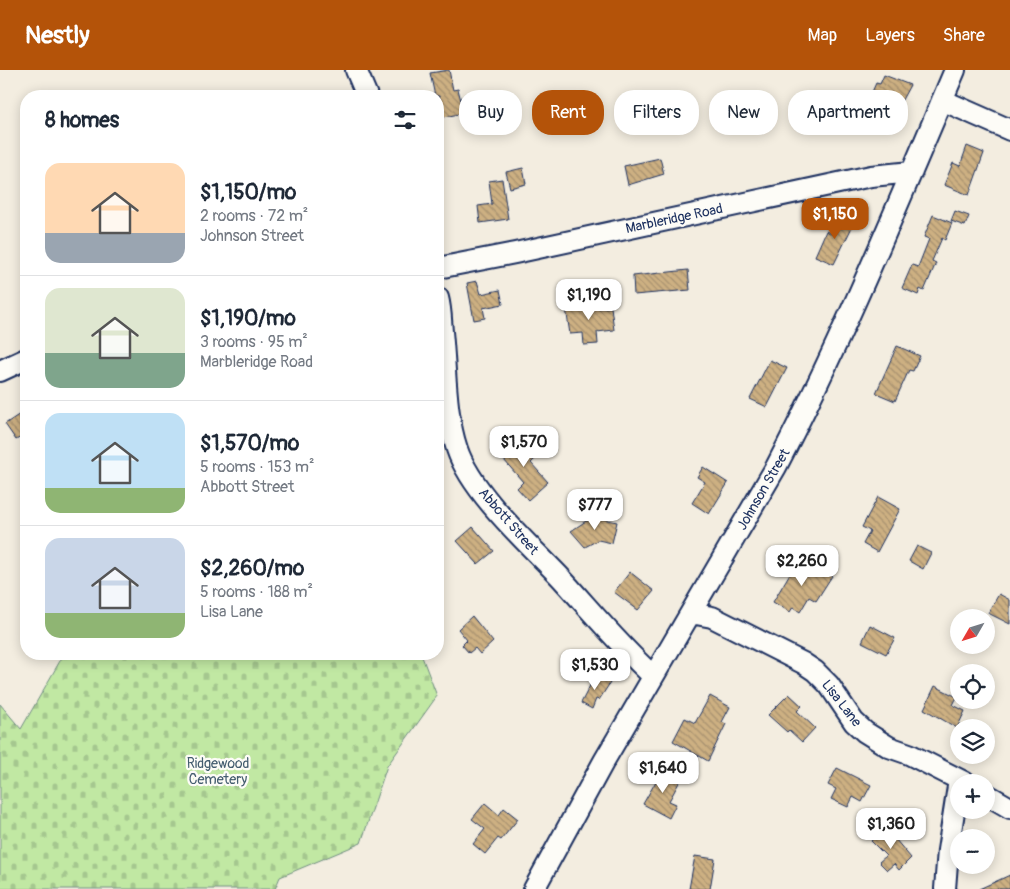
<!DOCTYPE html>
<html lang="en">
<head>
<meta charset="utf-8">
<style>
	:root { --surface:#fff; --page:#f2f2f3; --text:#1f2937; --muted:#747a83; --line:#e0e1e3; --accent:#b45309 }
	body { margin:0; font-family:Pangolin,sans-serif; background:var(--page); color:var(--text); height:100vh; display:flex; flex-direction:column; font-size:19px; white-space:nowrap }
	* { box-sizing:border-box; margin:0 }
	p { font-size:16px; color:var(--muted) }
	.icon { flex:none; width:28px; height:28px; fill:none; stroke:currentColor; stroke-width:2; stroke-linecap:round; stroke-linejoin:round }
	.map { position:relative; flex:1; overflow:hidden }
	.panel { position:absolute; left:20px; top:20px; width:424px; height:570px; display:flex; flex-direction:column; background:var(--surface); border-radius:20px; box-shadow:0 2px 12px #0003 }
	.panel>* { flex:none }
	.guide { position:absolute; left:459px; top:20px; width:475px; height:45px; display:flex; gap:10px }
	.needle { width:32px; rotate:231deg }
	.tools { position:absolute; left:950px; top:539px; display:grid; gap:10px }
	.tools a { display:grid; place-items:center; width:45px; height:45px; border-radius:50%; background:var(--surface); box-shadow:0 2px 12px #0003; font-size:25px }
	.price { position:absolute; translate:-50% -42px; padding:0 11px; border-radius:10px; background:#fff; color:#222; font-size:16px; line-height:32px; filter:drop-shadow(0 1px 2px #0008) }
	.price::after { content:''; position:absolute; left:50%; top:30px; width:15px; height:11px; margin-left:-8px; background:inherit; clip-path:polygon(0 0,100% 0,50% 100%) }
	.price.current { background:var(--accent); color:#fff }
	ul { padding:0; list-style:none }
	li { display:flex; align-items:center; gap:15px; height:125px; padding:0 25px }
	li+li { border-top:1px solid var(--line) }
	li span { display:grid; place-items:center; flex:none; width:140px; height:100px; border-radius:15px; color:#555 }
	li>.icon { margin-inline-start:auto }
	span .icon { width:60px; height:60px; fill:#fffc; stroke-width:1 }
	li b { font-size:21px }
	h2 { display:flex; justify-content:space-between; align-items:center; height:60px; padding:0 25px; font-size:21px }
	.pill { padding:0 18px; border-radius:20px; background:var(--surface); box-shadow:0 2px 12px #0003; font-size:18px; line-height:45px }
	.pill.current { background:var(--accent); color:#fff }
	header { display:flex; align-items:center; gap:30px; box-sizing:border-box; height:70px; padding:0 25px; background:var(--accent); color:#fff }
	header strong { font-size:24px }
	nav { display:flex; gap:28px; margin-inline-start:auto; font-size:18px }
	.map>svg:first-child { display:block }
</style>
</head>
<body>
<header>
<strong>Nestly</strong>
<nav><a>Map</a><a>Layers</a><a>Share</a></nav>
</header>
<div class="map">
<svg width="1010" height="819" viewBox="0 0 1010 819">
	<defs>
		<pattern id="cemetery-stones" width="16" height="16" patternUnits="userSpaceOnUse" patternTransform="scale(1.25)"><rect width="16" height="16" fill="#c1e8a3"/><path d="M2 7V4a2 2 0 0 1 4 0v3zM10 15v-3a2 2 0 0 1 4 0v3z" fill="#a5c78f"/></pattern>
		<pattern id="building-back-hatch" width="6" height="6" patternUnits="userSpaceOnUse" patternTransform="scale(1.25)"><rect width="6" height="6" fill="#cdb082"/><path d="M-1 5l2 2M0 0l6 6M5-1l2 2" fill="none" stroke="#a6906e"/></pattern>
	</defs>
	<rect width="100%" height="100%" fill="#f3ede0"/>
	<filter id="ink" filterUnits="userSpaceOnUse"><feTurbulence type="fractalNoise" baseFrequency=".02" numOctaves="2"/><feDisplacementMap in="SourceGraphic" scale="10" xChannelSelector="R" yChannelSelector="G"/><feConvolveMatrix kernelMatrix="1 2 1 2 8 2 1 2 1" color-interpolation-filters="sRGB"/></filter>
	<g filter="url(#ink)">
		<path fill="url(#cemetery-stones)" stroke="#6e8c80" d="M64,584H421L437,626L387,696L361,773L280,807L275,819H0V634L21,659Z"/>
		<path fill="url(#building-back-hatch)" stroke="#1b2f5e" d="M449,0L453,20L458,19L464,43L444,47L439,26H435L430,3Z
			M884,5L910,15L897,39L893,38L890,46L875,57L865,44L877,35L868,31L876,13L880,14Z
			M967,76L984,83L969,125L944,115L953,93L960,96Z
			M660,88L664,104L628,115L624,96Z
			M523,98L526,114L510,118L506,102Z
			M502,109L508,149L480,153L478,136L492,134L489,111Z
			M955,141L969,146L965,156L951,151Z
			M841,144L855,151L834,194L815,186L826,161L832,164Z
			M933,145L952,153L945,170L942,168L932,191L936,193L924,221L920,219L918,225L902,218L912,195L918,197L929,169L924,167Z
			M688,200L690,220L634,225L633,206Z
			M477,211L481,224L500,220L503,234L483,238L485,248L474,250L467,213Z
			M581,230L582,240L611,237L614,260L597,262L598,274L584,275L583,263L570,264L565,232Z
			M897,276L920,286L913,301L909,300L895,331L876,323Z
			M770,290L787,298L767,337L750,329Z
			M26,340V364L16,370L5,354Z
			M509,371L520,383L532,373L541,383L531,393L548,412L528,430L517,418L523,412L497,382Z
			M703,397L728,413L709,444L692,433L705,412L697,407Z
			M878,427L900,439L877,482L863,474L870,461L862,457Z
			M598,448L617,452L612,473L598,470L585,477L571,461L586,451Z
			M473,457L494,481L478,494L457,471Z
			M917,476L931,483L923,499L909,491Z
			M805,489L832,506L816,531L809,527L800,542L793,537L790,542L773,532L792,500L797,502Z
			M630,502L654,521L638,540L614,522Z
			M999,524L1010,530V554L988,543Z
			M472,546L493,572L480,584L475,578L469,583L462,575L467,570L458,559Z
			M870,555L895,568L886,584L862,572Z
			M596,604L610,613L599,630L596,629L592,639L581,633Z
			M935,616L957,627L953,635L965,641L957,658L924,639Z
			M789,624L802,636L797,641L815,658L802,672L789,660L787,662L768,645Z
			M710,626L730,637L722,652L726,654L708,691L673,671L685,648L695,653Z
			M837,698L871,715L862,732L853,727L848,737L831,729L836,719L828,715Z
			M663,699L681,709L669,731L676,734L669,748L643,734Z
			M485,733L499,745L504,738L518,749L501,770L498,768L485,784L473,774L485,759L472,749Z
			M885,757L911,788L899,800L894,794L887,800L879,792L886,786L871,771Z
			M695,786L715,789L710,819H689Z
			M1010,805V819H979Z"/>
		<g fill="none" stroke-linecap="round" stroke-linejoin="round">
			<defs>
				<path id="minor" d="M356,0L367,26
					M942,30L1010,60
					M438,198L515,183L871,106L912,102
					M438,228C441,239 441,251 442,262C446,300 445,343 457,379C472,424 530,475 562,509C592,542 620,576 653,606
					M0,301L26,289
					M691,543L712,547L803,593L815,601L829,615L854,652L865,662L889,677L909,684L964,712
					M986,724L1010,738
					M534,819L604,691L776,397C843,268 898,134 955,0
					M945,819L948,780L959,710"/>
			</defs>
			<use href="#minor" stroke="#1b2f5e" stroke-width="24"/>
			<use href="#minor" stroke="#fdfcf7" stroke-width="20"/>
		</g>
	</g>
	<g text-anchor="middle" stroke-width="4.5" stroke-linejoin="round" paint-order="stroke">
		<g font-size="14" fill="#1b2f5e" stroke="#fdfcf7">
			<text transform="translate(674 148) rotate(-12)" y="5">Marbleridge Road</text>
			<text transform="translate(763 419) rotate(-60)" y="5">Johnson Street</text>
			<text transform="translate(509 451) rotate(49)" y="5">Abbott Street</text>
			<text transform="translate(842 633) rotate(52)" y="5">Lisa Lane</text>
		</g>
		<g font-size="14" fill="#445d6f" stroke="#fdfcf7">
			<text x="218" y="698">Ridgewood<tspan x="218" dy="16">Cemetery</tspan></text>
		</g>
	</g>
</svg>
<div class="tools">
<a><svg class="needle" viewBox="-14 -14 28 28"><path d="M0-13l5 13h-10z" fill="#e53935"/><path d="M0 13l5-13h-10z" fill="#747a83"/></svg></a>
<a><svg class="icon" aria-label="locate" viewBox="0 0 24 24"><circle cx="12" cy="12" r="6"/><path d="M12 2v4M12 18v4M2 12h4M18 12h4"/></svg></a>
<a><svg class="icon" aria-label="layers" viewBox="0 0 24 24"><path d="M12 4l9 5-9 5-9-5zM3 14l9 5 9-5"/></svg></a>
<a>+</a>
<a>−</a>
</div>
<b class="price current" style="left:835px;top:170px">$1,150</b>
<b class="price" style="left:589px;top:251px">$1,190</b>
<b class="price" style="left:524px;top:398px">$1,570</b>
<b class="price" style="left:595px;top:461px">$777</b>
<b class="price" style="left:802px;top:517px">$2,260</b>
<b class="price" style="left:595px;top:621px">$1,530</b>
<b class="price" style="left:663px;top:724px">$1,640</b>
<b class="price" style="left:891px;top:780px">$1,360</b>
<div class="guide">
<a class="pill">Buy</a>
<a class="pill current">Rent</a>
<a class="pill">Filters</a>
<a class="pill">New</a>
<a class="pill">Apartment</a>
</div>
<section class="panel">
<h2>8 homes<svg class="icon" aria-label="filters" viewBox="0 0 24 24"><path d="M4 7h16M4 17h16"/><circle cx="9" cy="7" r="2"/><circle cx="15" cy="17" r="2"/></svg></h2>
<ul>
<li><span style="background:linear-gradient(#ffd9b3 70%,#9aa5b1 0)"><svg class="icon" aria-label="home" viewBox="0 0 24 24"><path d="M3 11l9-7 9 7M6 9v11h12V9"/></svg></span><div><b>$1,150/mo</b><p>2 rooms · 72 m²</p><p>Johnson Street</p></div></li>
<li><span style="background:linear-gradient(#dfe7d0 65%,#7fa58c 0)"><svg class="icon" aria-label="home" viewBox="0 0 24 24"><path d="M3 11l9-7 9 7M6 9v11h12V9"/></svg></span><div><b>$1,190/mo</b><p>3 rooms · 95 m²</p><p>Marbleridge Road</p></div></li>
<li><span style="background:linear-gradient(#bfe0f5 75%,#8fb573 0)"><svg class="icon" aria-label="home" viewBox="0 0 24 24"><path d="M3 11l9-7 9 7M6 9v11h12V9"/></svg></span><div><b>$1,570/mo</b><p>5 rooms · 153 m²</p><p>Abbott Street</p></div></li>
<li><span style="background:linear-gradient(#c9d6e8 75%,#8fb573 0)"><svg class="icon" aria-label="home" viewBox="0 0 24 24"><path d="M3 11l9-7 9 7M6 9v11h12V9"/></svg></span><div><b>$2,260/mo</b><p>5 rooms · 188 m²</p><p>Lisa Lane</p></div></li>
</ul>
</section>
</div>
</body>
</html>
